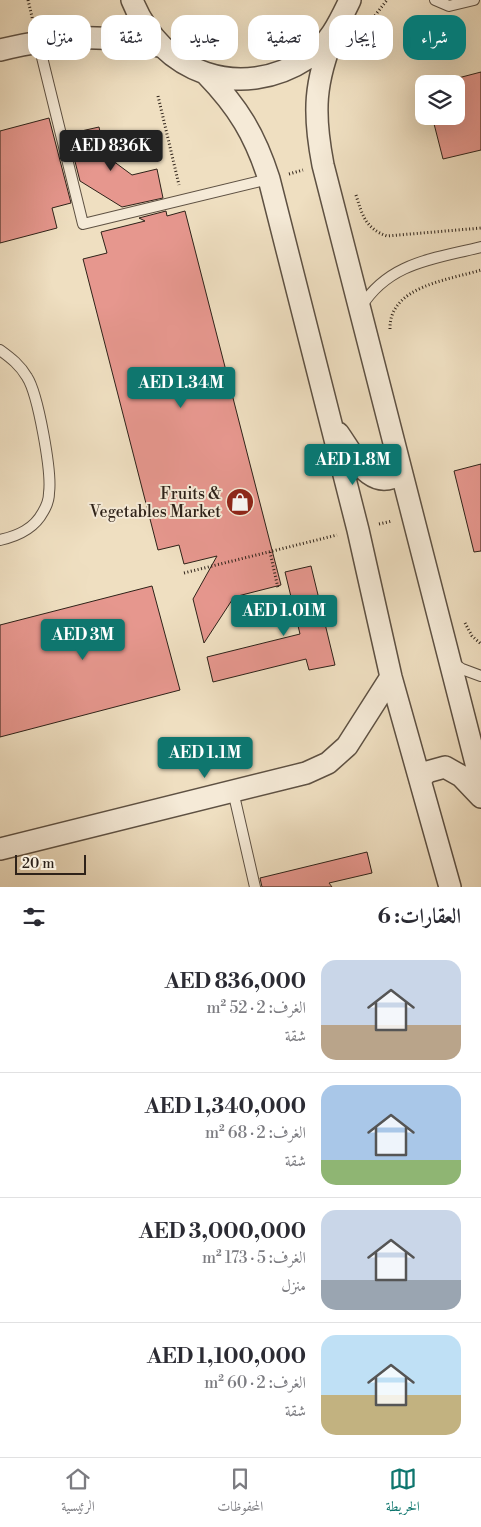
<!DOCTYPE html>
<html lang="ar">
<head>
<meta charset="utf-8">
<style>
	:root { --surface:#fff; --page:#f2f2f3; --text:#2b2b33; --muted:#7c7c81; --line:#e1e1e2; --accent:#0f766e }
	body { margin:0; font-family:"Libre Bodoni",Amiri,serif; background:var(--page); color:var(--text); direction:rtl; height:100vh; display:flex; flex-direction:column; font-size:19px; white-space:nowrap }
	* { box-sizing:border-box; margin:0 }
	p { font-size:16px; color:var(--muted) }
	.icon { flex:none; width:28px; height:28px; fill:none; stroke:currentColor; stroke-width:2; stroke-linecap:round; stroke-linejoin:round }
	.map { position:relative; height:887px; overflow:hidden; direction:ltr }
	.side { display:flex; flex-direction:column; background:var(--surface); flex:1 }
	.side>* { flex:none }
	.banner { position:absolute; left:15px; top:15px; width:451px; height:45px; direction:rtl; display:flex; gap:10px }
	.controls { position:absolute; left:415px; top:75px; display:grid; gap:10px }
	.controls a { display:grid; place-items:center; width:50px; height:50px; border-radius:10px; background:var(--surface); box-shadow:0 5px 20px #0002; font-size:25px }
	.scale { position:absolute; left:15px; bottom:12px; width:71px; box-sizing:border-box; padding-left:5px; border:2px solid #2e2219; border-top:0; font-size:14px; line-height:18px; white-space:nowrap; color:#2e2219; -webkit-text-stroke:4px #f5ead7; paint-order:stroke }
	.price { position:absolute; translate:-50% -42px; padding:0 11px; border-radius:5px; background:var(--accent); color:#fff; font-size:16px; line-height:32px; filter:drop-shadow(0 1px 2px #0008) }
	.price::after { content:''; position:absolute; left:50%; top:30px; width:15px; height:11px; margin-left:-8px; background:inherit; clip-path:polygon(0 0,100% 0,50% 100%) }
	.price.active { background:#222; color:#fff }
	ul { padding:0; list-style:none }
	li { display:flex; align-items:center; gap:15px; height:125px; padding:0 20px }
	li+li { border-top:1px solid var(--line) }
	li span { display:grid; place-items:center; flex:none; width:140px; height:100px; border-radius:15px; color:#555 }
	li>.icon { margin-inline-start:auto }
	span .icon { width:60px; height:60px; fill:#fffc; stroke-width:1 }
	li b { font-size:21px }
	h2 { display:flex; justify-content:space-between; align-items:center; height:60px; padding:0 20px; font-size:21px }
	.chip { padding:0 18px; border-radius:15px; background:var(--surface); box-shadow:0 5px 20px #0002; font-size:18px; line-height:45px }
	.chip.active { background:var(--accent); color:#fff }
	.dock { display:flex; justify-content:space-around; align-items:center; height:70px; border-top:1px solid var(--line); background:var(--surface); font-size:14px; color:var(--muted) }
	.dock a { display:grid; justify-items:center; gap:2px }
	.dock .active { color:var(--accent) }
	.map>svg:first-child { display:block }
</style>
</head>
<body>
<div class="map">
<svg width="481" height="887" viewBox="0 0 481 887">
	<rect width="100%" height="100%" fill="#efdfc1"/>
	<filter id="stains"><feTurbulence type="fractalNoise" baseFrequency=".004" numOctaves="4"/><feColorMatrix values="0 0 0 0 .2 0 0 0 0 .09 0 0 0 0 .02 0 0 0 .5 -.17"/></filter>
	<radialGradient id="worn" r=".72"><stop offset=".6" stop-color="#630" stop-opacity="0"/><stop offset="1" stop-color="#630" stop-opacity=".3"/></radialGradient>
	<path fill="#e6978e" stroke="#2e2219" d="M481,72V150L443,159L432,116H456V84H435Z
		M49,118L71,203L52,208L57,228L0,243V131Z
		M99,127L105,155L132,175L157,169L163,198L122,207L80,181L68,134Z
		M166,211L167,216L185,211L281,585L234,597L204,643L193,599L217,556L184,564L179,545L158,550L83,259L107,253L101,232L145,221L139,218Z
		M481,464V551L474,552L454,471Z
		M311,566L335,665L309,670L306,659L213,682L207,657L300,634L285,572Z
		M152,586L180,690L0,737V625Z
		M367,852L372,873L329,883L332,887H262L260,878Z"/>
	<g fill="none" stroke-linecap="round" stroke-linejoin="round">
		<defs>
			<path id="service" d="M435,0L449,6L474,0
				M38,41L83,224L269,179
				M361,307C389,262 434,259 481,247
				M0,350C11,358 20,365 27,377C38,394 52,472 49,493C49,499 46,507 43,512C34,529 18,536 0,540
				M453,663L462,669L481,676
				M233,791L255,887"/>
			<path id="minor" d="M132,0C161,74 241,102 308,58C329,45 340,21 350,0
				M335,32C314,82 313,113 323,165L481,783
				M0,50C59,36 99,33 159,46
				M206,74C238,107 255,135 269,179L358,530L391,677L450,887
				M338,433C354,455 370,494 401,473
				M421,779L427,772L445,767L461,776L481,797
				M0,849L306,773L328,763L347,746L391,677"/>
		</defs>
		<use href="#service" stroke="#5e5143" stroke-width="12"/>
		<use href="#minor" stroke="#5e5143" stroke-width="24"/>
		<path stroke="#2e2219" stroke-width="3" stroke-dasharray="1 2.5" stroke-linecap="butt" d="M28,0L33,21
			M360,35L387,0
			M158,96L179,185
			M289,174L303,170
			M356,195C362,215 366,229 387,236L481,228
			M390,329C389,286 449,280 481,270
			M379,524L392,521
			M270,552L278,588
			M184,573L337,535
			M465,623L472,636L481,644"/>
		<use href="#service" stroke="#f5ead7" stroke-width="10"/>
		<use href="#minor" stroke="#f5ead7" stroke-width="21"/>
	</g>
	<defs>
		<symbol id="shop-disc" viewBox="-11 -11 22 22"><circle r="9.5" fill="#8f2418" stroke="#f5ead7"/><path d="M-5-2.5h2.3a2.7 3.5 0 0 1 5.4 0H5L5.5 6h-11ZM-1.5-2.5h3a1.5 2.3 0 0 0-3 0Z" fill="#fff"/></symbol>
	</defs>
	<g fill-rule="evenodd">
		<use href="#shop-disc" x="224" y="486" width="32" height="32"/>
	</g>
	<g text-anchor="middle" stroke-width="4" stroke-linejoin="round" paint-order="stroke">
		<g font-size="16" fill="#2e2219" stroke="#f5ead7" text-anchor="end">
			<text x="221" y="499">Fruits &amp;<tspan x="221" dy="18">Vegetables Market</tspan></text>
		</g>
	</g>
	<rect width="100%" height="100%" filter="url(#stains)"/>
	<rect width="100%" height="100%" fill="url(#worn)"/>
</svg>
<div class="controls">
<a><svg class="icon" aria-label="layers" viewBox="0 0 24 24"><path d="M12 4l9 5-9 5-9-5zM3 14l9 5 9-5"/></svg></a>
</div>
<div class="scale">20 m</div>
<b class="price active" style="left:111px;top:172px">AED 836K</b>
<b class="price" style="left:181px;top:409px">AED 1.34M</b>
<b class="price" style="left:353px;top:486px">AED 1.8M</b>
<b class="price" style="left:284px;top:637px">AED 1.01M</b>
<b class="price" style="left:83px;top:661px">AED 3M</b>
<b class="price" style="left:205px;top:779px">AED 1.1M</b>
<div class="banner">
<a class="chip active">شراء</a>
<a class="chip">إيجار</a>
<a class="chip">تصفية</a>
<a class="chip">جديد</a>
<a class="chip">شقة</a>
<a class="chip">منزل</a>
</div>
</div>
<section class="side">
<h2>العقارات: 6<svg class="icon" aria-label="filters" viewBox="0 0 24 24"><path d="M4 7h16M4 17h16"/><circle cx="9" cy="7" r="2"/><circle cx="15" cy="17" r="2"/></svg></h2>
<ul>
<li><span style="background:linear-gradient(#c9d6e8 65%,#b9a48a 0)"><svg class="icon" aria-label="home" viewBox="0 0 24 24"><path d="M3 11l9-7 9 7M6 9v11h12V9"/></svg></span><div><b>AED 836,000</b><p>الغرف: 2 · 52 m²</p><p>شقة</p></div></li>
<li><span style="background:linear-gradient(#a9c7e8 75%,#8fb573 0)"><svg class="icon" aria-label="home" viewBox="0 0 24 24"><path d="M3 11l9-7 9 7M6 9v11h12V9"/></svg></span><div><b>AED 1,340,000</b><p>الغرف: 2 · 68 m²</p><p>شقة</p></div></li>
<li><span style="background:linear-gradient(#c9d6e8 70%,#9aa5b1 0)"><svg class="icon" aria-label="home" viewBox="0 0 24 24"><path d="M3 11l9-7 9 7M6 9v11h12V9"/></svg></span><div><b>AED 3,000,000</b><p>الغرف: 5 · 173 m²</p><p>منزل</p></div></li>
<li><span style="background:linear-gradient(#bfe0f5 60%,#c2b280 0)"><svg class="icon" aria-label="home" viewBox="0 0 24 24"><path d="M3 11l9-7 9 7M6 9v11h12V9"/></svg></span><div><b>AED 1,100,000</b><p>الغرف: 2 · 60 m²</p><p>شقة</p></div></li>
</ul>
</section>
<nav class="dock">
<a class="active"><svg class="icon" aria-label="map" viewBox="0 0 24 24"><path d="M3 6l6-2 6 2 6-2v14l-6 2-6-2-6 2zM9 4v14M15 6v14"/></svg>الخريطة</a>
<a><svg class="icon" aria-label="saved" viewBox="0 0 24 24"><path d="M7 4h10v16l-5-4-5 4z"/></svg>المحفوظات</a>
<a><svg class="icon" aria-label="home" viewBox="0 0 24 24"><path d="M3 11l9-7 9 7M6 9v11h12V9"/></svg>الرئيسية</a>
</nav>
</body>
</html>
